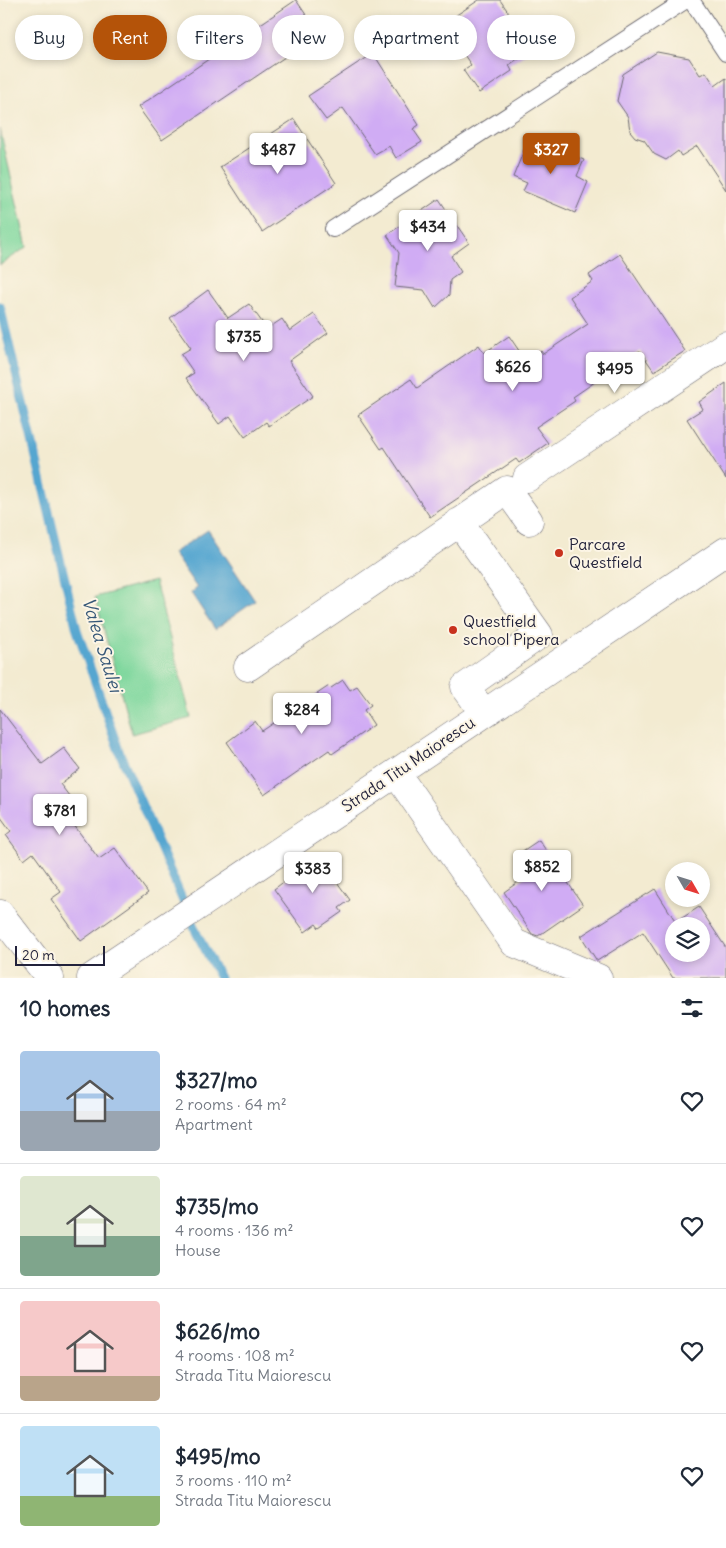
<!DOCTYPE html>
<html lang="en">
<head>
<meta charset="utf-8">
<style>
	:root { --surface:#fff; --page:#f6f6f7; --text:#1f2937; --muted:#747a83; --line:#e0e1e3; --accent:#b45309 }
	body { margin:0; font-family:Delius,sans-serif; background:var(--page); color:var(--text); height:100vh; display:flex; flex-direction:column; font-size:19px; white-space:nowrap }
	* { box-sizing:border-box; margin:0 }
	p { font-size:16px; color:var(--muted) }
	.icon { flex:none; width:28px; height:28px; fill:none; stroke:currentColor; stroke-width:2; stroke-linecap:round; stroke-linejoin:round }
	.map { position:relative; height:978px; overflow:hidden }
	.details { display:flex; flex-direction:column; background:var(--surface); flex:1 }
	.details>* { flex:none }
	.hud { position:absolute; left:15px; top:15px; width:696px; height:45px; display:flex; gap:10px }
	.needle { width:32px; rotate:129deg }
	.tools { position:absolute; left:665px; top:862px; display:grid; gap:10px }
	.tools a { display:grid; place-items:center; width:45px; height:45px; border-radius:50%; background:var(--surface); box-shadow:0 2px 8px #0003; font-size:25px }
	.scale { position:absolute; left:15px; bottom:12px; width:90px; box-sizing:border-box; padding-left:5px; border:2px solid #22223b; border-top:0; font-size:14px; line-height:18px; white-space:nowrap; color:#22223b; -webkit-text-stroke:4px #fcf5e5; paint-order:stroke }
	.price { position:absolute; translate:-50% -42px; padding:0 11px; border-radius:5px; background:#fff; color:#222; font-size:16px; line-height:32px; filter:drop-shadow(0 1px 2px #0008) }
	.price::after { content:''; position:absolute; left:50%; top:30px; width:15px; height:11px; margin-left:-8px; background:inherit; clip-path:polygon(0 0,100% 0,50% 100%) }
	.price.selected { background:var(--accent); color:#fff }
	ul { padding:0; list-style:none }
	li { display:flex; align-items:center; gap:15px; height:125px; padding:0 20px }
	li+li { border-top:1px solid var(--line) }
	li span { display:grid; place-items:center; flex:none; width:140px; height:100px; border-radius:5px; color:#555 }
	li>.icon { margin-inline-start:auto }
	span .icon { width:60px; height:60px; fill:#fffc; stroke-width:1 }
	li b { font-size:21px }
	h2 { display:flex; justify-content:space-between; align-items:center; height:60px; padding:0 20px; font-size:21px }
	.chip { padding:0 18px; border-radius:22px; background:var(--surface); box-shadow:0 2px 8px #0003; font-size:18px; line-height:45px }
	.chip.selected { background:var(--accent); color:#fff }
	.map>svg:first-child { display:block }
</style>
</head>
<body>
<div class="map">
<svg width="726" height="978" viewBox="0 0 726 978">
	<rect width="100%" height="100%" fill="#fcf5e5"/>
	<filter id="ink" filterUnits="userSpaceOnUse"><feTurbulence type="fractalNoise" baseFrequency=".02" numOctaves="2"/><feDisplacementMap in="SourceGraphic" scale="10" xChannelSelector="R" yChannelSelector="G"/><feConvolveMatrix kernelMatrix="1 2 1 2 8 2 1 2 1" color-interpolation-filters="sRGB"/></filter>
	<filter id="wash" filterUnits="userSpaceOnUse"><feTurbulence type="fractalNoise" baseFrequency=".0096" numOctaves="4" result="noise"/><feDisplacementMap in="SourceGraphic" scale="20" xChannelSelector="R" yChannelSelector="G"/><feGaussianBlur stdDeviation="1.12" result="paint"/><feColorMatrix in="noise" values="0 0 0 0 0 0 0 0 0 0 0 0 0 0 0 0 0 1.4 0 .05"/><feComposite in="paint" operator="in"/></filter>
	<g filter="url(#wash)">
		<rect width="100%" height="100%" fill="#f3ebd1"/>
		<path fill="#7ed79d" stroke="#507c6c" d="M0,129L27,247L0,265Z
			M155,581L191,718L132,734L95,597Z"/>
		<path fill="#55a6d0" stroke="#3c6486" d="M208,530L255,601L215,629L191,593L197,588L173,553Z"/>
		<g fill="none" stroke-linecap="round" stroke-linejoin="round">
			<path stroke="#55a6d0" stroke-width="9" d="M0,306L77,630L119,751L197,934L220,978"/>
		</g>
		<g id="blocks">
			<path fill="#d0acf4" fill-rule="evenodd" d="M296,0L319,34L162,140L138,107Z
				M479,0H500L526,38L520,41L528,52L509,65L512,71L479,93L463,70L471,65L443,24Z
				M657,52L689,58L700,75L706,72L715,86L726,78V190L697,146L681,156L678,151L666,160L654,154L644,140L635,137L630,131L628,117L617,101L623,74Z
				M373,53L419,125L413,129L422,142L396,158L389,146L375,154L343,108L326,120L308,96Z
				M294,119L336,183L262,232L220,167Z
				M529,138L584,160L577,176L588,182L575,213L523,191L527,183L513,177Z
				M439,199L469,243L451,256L461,272L450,280L449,295L435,308L424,290L395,287L399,253L387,235Z
				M620,254L685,351L654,371L640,351L573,397L575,401L536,427L548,443L519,463L516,459L430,517L384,447L381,449L358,415L411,379L417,388L479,345L484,353L509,336L526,361L541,351L543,354L588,324L570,297L593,281L589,275Z
				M208,290L228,318L249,304L267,329L282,319L290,331L314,314L328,333L289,361L313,396L269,426L266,422L245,437L230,416L219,424L186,378L194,373L181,354L191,348L170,318Z
				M726,383V479L687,419L703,409L699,402Z
				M343,680L350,690L357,686L371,705L364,710L374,725L332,754L329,750L264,795L227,742L255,721L262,731L329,686L331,688Z
				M0,709L42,764L64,748L80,769L60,784L79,809L68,817L99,859L115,848L148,893L81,941L51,899L61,892L33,853L24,860L6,835L11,831L0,816Z
				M539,840L583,905L538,936L532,934L504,892L531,873L518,854Z
				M322,854L340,880L337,882L350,900L339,908L342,912L319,928L316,924L305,932L274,889Z
				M655,889L676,922L699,907L726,948V978H673L643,932L597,961L581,936ZM674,926H701V954H674Z"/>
		</g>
	</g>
	<g filter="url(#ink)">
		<use href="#blocks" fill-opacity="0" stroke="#6b6870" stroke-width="1"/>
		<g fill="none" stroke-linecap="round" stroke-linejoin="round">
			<defs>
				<path id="lane" d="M691,0L726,53
					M333,229L686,0"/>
				<path id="street" d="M527,478L726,345
					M459,522L539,635L465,687L484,713
					M248,667L507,490L529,521
					M396,773L514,943L598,978
					M0,914L50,978
					M91,978L726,551"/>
			</defs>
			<use href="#lane" stroke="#6b6870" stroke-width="18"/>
			<use href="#street" stroke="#6b6870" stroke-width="29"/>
			<use href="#lane" stroke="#fff" stroke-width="16"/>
			<use href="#street" stroke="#fff" stroke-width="28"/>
		</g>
	</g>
	<g fill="#c8321e" stroke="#fcf5e5" stroke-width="2">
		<circle cx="559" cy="553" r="5"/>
		<circle cx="453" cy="630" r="5"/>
	</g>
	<g text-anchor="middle" stroke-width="4" stroke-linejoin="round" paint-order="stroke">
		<g font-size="16" fill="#22223b" stroke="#fcf5e5" text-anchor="start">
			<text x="569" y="550">Parcare<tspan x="569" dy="18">Questfield</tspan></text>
			<text x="463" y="627">Questfield<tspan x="463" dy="18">school Pipera</tspan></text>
		</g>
		<g font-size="16" fill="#22223b" stroke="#fcf5e5">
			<text transform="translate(408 764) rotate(-34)" y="6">Strada Titu Maiorescu</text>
		</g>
		<g font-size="18" font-style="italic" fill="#365777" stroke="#fcf5e5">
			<text transform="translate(102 645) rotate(73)" y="6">Valea Saulei</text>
		</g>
	</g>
</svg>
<div class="tools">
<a><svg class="needle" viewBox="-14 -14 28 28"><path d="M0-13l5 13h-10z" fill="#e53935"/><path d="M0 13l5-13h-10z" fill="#747a83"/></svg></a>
<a><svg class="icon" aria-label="layers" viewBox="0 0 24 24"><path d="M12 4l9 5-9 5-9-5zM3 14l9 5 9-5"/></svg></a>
</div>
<div class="scale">20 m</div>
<b class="price" style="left:278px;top:175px">$487</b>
<b class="price selected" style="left:551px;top:175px">$327</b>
<b class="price" style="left:428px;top:252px">$434</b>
<b class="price" style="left:244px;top:362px">$735</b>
<b class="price" style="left:513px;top:392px">$626</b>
<b class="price" style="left:615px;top:394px">$495</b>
<b class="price" style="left:302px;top:735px">$284</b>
<b class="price" style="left:60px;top:836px">$781</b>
<b class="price" style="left:542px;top:892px">$852</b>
<b class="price" style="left:313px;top:894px">$383</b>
<div class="hud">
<a class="chip">Buy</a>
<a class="chip selected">Rent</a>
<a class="chip">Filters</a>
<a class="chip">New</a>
<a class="chip">Apartment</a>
<a class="chip">House</a>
</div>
</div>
<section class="details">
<h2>10 homes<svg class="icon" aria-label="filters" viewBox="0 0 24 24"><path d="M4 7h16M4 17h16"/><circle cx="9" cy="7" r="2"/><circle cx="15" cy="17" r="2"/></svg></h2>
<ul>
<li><span style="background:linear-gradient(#a9c7e8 60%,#9aa5b1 0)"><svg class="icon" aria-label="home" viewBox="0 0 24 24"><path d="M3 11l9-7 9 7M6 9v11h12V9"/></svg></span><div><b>$327/mo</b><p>2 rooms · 64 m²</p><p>Apartment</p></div><svg class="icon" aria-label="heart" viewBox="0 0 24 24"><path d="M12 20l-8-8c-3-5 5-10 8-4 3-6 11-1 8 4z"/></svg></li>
<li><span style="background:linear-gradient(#dfe7d0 60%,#7fa58c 0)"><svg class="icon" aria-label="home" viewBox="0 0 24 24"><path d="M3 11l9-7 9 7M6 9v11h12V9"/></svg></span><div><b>$735/mo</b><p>4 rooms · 136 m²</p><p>House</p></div><svg class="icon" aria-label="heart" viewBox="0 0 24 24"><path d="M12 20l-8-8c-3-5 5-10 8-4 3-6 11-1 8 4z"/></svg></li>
<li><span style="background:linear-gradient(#f6c9c9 75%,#b9a48a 0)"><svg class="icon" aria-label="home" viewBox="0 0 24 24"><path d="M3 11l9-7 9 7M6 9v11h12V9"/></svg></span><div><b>$626/mo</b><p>4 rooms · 108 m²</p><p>Strada Titu Maiorescu</p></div><svg class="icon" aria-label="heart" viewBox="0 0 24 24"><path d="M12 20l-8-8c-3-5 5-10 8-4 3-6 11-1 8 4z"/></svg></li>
<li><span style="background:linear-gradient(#bfe0f5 70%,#8fb573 0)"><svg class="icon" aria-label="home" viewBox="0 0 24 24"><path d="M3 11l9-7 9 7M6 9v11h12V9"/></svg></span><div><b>$495/mo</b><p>3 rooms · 110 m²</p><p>Strada Titu Maiorescu</p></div><svg class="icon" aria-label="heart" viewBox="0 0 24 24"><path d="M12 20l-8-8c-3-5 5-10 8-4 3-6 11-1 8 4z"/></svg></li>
</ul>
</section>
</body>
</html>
